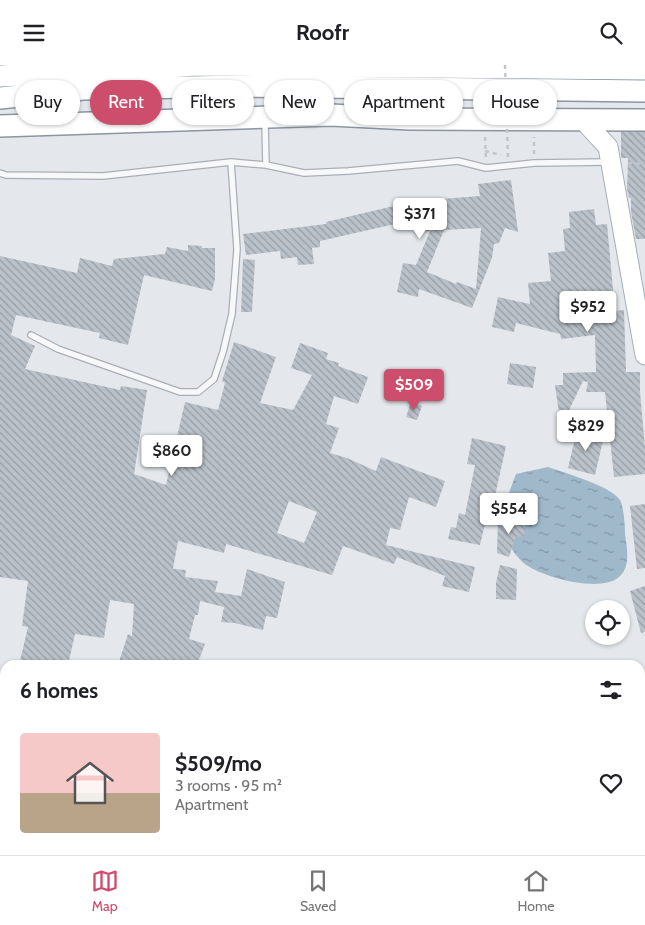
<!DOCTYPE html>
<html lang="en">
<head>
<meta charset="utf-8">
<style>
	:root { --surface:#fff; --page:#f6f6f6; --text:#202124; --muted:#757577; --line:#e0e0e0; --accent:#cd4d6c }
	body { margin:0; font-family:Cabin,sans-serif; background:var(--page); color:var(--text); height:100vh; display:flex; flex-direction:column; font-size:19px; white-space:nowrap }
	* { box-sizing:border-box; margin:0 }
	p { font-size:16px; color:var(--muted) }
	.icon { flex:none; width:28px; height:28px; fill:none; stroke:currentColor; stroke-width:2; stroke-linecap:round; stroke-linejoin:round }
	.map { position:relative; flex:1; overflow:hidden }
	.side { position:absolute; left:0px; top:595px; width:645px; height:195px; display:flex; flex-direction:column; background:var(--surface); border-radius:15px 15px 0 0; box-shadow:0 1px 4px #0004 }
	.side>* { flex:none }
	.banner { position:absolute; left:15px; top:15px; width:615px; height:45px; display:flex; gap:10px }
	.controls { position:absolute; left:585px; top:535px; display:grid; gap:10px }
	.controls a { display:grid; place-items:center; width:45px; height:45px; border-radius:50%; background:var(--surface); box-shadow:0 1px 4px #0004; font-size:25px }
	.price { position:absolute; translate:-50% -42px; padding:0 11px; border-radius:5px; background:#fff; color:#222; font-size:16px; line-height:32px; filter:drop-shadow(0 1px 2px #0008) }
	.price::after { content:''; position:absolute; left:50%; top:30px; width:15px; height:11px; margin-left:-8px; background:inherit; clip-path:polygon(0 0,100% 0,50% 100%) }
	.price.on { background:var(--accent); color:#fff }
	ul { padding:0; list-style:none }
	li { display:flex; align-items:center; gap:15px; height:125px; padding:0 20px }
	li span { display:grid; place-items:center; flex:none; width:140px; height:100px; border-radius:5px; color:#555 }
	li>.icon { margin-inline-start:auto }
	span .icon { width:60px; height:60px; fill:#fffc; stroke-width:1 }
	li b { font-size:21px }
	h2 { display:flex; justify-content:space-between; align-items:center; height:60px; padding:0 20px; font-size:21px }
	.pill { padding:0 18px; border-radius:22px; background:var(--surface); box-shadow:0 1px 4px #0004; font-size:18px; line-height:45px }
	.pill.on { background:var(--accent); color:#fff }
	header { display:flex; justify-content:space-between; align-items:center; height:65px; padding:0 20px; background:var(--surface); font-size:22px; font-weight:800 }
	.menu { display:flex; justify-content:space-around; align-items:center; height:70px; border-top:1px solid var(--line); background:var(--surface); font-size:14px; color:var(--muted) }
	.menu a { display:grid; justify-items:center; gap:2px }
	.menu .on { color:var(--accent) }
	.map>svg:first-child { display:block }
</style>
</head>
<body>
<header><svg class="icon" aria-label="menu" viewBox="0 0 24 24"><path d="M4 6h16M4 12h16M4 18h16"/></svg>Roofr<svg class="icon" aria-label="search" viewBox="0 0 24 24"><circle cx="10" cy="10" r="6"/><path d="M15 15l6 6"/></svg></header>
<div class="map">
<svg width="645" height="790" viewBox="0 0 645 790">
	<defs>
		<pattern id="water-ripples" width="26" height="14" patternUnits="userSpaceOnUse" patternTransform="scale(1.25)"><rect width="26" height="14" fill="#a0b9ca"/><path d="M2 4q2-2 4 0t4 0M15 11q2-2 4 0t4 0" fill="none" stroke="#8397a6"/></pattern>
		<pattern id="building-back-hatch" width="6" height="6" patternUnits="userSpaceOnUse" patternTransform="scale(1.25)"><rect width="6" height="6" fill="#bbc1c9"/><path d="M-1 5l2 2M0 0l6 6M5-1l2 2" fill="none" stroke="#989ea5"/></pattern>
	</defs>
	<rect width="100%" height="100%" fill="#e4e8ec"/>
	<path fill="url(#water-ripples)" d="M548,402C565,408 611,421 620,435C624,443 625,461 625,469C627,483 631,502 619,512C601,528 546,513 528,501C517,494 508,480 504,468C498,455 511,422 516,409Z"/>
	<path fill="url(#building-back-hatch)" fill-rule="evenodd" d="M621,67H645V174H636L631,147V133H629L627,124L628,93H621Z
		M511,115L518,167L505,163L499,178L494,179L492,193L472,243L419,224L418,232L397,227L403,198L416,200L430,166L418,167L417,154L320,176V182L312,183L314,199L298,200L297,192L281,194L280,186L246,190L243,169L326,159V157L415,136L480,131L478,119ZM481,163L476,224L457,217L456,219L427,207L444,165Z
		M594,144L596,160L607,159L615,246L624,245L626,307H640V327L645,383V409L614,412L605,327H586L588,317L583,316L561,362L555,320H563V308L596,307L595,270L561,274L560,269L516,258L514,267L492,262L498,232L530,239L528,218L551,216L548,188L565,186L563,164L570,163L569,147Z
		M188,180L202,181V183H215V214L212,226L144,210L128,280L99,273L100,268L16,250L11,270L35,281L25,304L120,325L121,321L147,325L134,409L166,420L185,337L218,345L225,318L222,316L234,277L276,292L260,338L293,345L312,310L291,303L300,278L328,288L326,294L339,298L338,301L368,312L358,339L334,331L326,359L339,363L330,388L347,393L376,406L381,392L445,416L436,442L409,432L400,465L390,463L386,480L475,502L469,527L442,521L445,511L397,492L394,499L343,481L332,510L226,479L224,488L178,476L173,504L186,505L185,512L218,516L215,527L241,531L247,504L285,517L277,553L266,551L263,565L235,558L221,557L224,542L200,536L198,550H195L189,574L205,579L197,600H118L128,569L132,571L134,539L110,535L104,573L75,569L68,600H19L28,562L22,561L28,516L0,512V191L77,208L80,193L112,201L114,194L165,189L167,182L188,186ZM289,436L317,447L304,478L277,468Z
		M243,194L255,195L252,247H241Z
		M510,298L536,302L533,323L507,319Z
		M411,337L422,341L417,355L406,352Z
		M577,365L604,371L595,410L568,403Z
		M472,373L506,381L495,431L492,430L480,480L448,474L451,462L456,463L459,448L465,450L475,400L467,399Z
		M645,439V503L637,504L630,441Z
		M498,454L525,457L524,472L516,471L509,492L497,488Z
		M500,500L517,504L516,535L496,534V518Z
		M645,521V567L641,568L630,526Z"/>
	<g fill="none" stroke-linecap="round" stroke-linejoin="round">
		<defs>
			<path id="lane" d="M265,57L266,100
				M0,108L6,110L103,111L231,97L266,100L304,108L348,106L458,96L486,103L534,98L607,97
				M31,270L58,284L180,327H198L214,314L223,287L232,249L237,184L231,97"/>
			<path id="primary" d="M584,56L608,82L645,290"/>
			<path id="highway" d="M0,11L197,0L645,4
				M0,33L83,24L243,21L645,26
				M0,61L331,50L410,54L645,55"/>
		</defs>
		<use href="#lane" stroke="#a9afb6" stroke-width="8"/>
		<use href="#primary" stroke="#a3adb7" stroke-width="21"/>
		<use href="#highway" stroke="#8b96a2" stroke-width="24"/>
		<path stroke="#c2c6cb" stroke-width="2.5" stroke-dasharray="4 4" stroke-linecap="butt" d="M485,72L486,94
			M485,86L501,90
			M534,89V72
			M628,98L645,99"/>
		<use href="#lane" stroke="#f7f8fa" stroke-width="5.5"/>
		<use href="#primary" stroke="#fff" stroke-width="19"/>
		<use href="#highway" stroke="#fff" stroke-width="21"/>
		<path stroke="#c2c6cb" stroke-width="2.5" stroke-dasharray="4 4" stroke-linecap="butt" d="M505,0L508,92"/>
	</g>
</svg>
<div class="controls">
<a><svg class="icon" aria-label="locate" viewBox="0 0 24 24"><circle cx="12" cy="12" r="6"/><path d="M12 2v4M12 18v4M2 12h4M18 12h4"/></svg></a>
</div>
<b class="price" style="left:420px;top:175px">$371</b>
<b class="price" style="left:588px;top:268px">$952</b>
<b class="price on" style="left:414px;top:346px">$509</b>
<b class="price" style="left:586px;top:387px">$829</b>
<b class="price" style="left:172px;top:412px">$860</b>
<b class="price" style="left:509px;top:470px">$554</b>
<div class="banner">
<a class="pill">Buy</a>
<a class="pill on">Rent</a>
<a class="pill">Filters</a>
<a class="pill">New</a>
<a class="pill">Apartment</a>
<a class="pill">House</a>
</div>
<section class="side">
<h2>6 homes<svg class="icon" aria-label="filters" viewBox="0 0 24 24"><path d="M4 7h16M4 17h16"/><circle cx="9" cy="7" r="2"/><circle cx="15" cy="17" r="2"/></svg></h2>
<ul>
<li><span style="background:linear-gradient(#f6c9c9 60%,#b9a48a 0)"><svg class="icon" aria-label="home" viewBox="0 0 24 24"><path d="M3 11l9-7 9 7M6 9v11h12V9"/></svg></span><div><b>$509/mo</b><p>3 rooms · 95 m²</p><p>Apartment</p></div><svg class="icon" aria-label="heart" viewBox="0 0 24 24"><path d="M12 20l-8-8c-3-5 5-10 8-4 3-6 11-1 8 4z"/></svg></li>
</ul>
</section>
</div>
<nav class="menu">
<a class="on"><svg class="icon" aria-label="map" viewBox="0 0 24 24"><path d="M3 6l6-2 6 2 6-2v14l-6 2-6-2-6 2zM9 4v14M15 6v14"/></svg>Map</a>
<a><svg class="icon" aria-label="saved" viewBox="0 0 24 24"><path d="M7 4h10v16l-5-4-5 4z"/></svg>Saved</a>
<a><svg class="icon" aria-label="home" viewBox="0 0 24 24"><path d="M3 11l9-7 9 7M6 9v11h12V9"/></svg>Home</a>
</nav>
</body>
</html>
